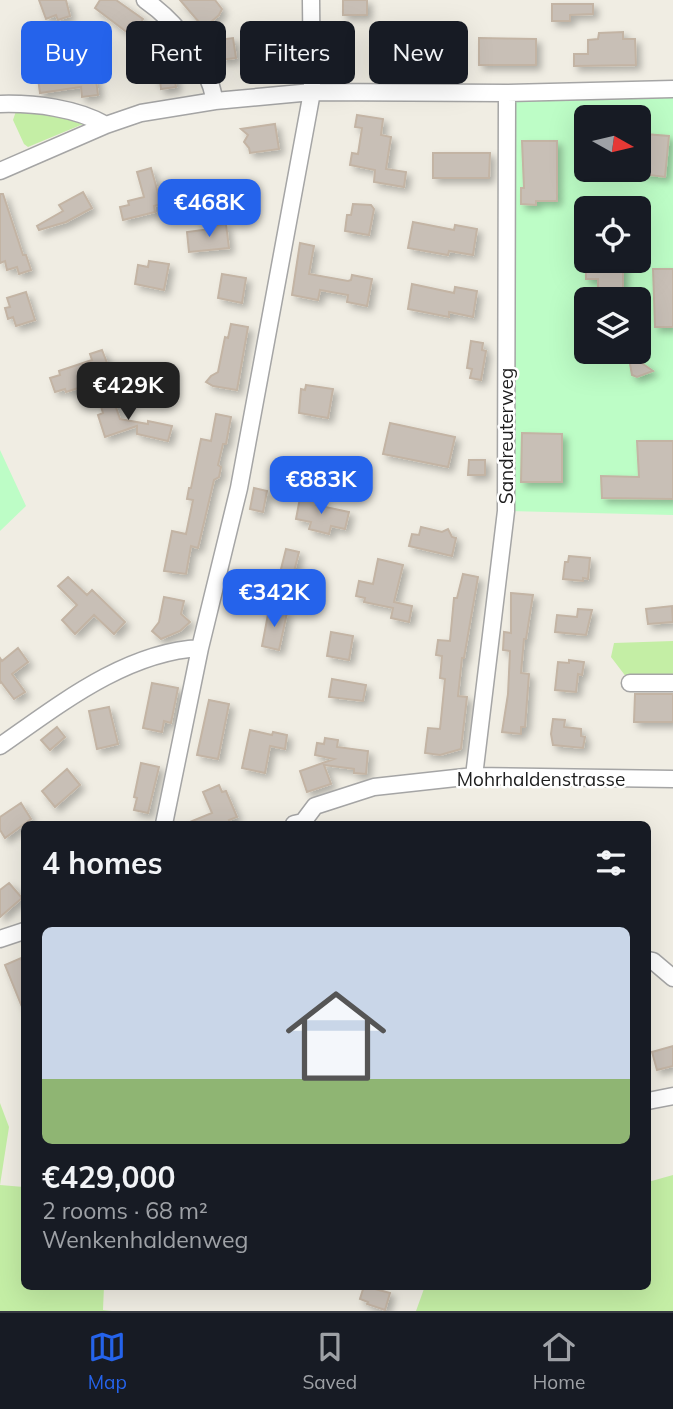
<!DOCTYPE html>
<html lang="en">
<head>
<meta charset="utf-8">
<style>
	:root { --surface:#171b24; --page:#242831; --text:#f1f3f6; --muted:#9ea1a6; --line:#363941; --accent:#2563eb }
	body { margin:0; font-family:Mulish,sans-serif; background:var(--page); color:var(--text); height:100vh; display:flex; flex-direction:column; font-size:26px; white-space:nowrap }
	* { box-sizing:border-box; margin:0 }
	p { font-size:23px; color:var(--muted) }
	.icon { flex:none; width:38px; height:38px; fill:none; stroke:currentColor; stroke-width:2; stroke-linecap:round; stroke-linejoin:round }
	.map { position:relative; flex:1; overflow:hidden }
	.details { position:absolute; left:21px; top:821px; width:630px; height:469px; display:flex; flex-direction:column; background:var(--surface); border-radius:10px; box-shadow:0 7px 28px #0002 }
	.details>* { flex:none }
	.hud { position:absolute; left:21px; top:21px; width:632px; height:63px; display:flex; gap:14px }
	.needle { width:46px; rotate:98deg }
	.buttons { position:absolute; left:574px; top:105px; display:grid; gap:14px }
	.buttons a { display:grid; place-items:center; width:77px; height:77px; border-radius:10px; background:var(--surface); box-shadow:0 7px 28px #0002; font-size:35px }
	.price { position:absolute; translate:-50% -60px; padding:0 16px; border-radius:14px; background:var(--accent); color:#fff; font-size:23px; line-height:46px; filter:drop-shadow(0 2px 4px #0008) }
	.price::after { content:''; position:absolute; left:50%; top:42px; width:21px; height:16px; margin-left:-10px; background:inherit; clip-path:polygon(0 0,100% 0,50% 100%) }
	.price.on { background:#222; color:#fff }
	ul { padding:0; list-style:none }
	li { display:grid; align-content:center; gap:14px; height:371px; padding:0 21px }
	li span { display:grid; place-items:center; height:217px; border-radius:10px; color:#555 }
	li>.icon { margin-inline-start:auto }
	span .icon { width:126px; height:126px; fill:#fffc; stroke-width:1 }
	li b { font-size:30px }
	h2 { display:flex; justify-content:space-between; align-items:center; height:84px; padding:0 21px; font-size:30px }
	.chip { padding:0 24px; border-radius:10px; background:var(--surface); box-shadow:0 7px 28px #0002; font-size:24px; line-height:63px }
	.chip.on { background:var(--accent); color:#fff }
	.dock { display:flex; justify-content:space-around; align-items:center; height:98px; border-top:2px solid var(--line); background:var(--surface); font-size:19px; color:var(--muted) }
	.dock a { display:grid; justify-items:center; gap:4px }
	.dock .on { color:var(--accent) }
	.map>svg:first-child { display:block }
</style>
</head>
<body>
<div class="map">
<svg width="673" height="1311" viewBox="0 0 673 1311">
	<defs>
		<filter id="shadow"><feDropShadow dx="4.5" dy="4.5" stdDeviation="3.5" flood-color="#0004"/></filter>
	</defs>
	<rect width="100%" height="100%" fill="#f0ede3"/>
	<path fill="#c4eea5" d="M23,108L88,122L28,147L24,144L13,120L16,111Z
		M673,641V678H627L611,657L614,643Z
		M0,1103L9,1127L0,1185L24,1187V1286H104L103,1310L112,1311H0Z
		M673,1175V1311H416L425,1286H648V1182Z"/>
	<path fill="#bdfdc6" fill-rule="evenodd" d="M673,89V515L506,511L507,93ZM586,117H639V170H586ZM586,208H639V261H586ZM586,299H639V352H586Z
		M0,450L26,506L0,531Z"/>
	<path fill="#c8bfb6" stroke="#c3b4a4" stroke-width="2" filter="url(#shadow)" d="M39,0H66L70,16L58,20L56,15L46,19Z
		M100,0H116L143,19L132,36L95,8Z
		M180,0H215L222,9L219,15L204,28Z
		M343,0H367V15H343Z
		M552,4H593V14L570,15V21H552Z
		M623,32V39H635L636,65L574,66V54H588V40L598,39L599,33Z
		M233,38L236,58L220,60L217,40Z
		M479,38L536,39V65H479Z
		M384,41L411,42V49L456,48V65L439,66V70L383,71Z
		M161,43L172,63L176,87L161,89L160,80L156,81L153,59L148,50Z
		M50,62L51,69L78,65L80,74L95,72L98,95L82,97L81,87L40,93L36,64Z
		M357,115L383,119L381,135L391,137L386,169L406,172L404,187L374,182L375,170L350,165L352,153L358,154L362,128L355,127Z
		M275,124L279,149L250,153L249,148L244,142L248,135L241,129Z
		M645,134L669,136L665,177L641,174Z
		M522,141H557V201H536V205L521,204V188H524Z
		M433,153H490L489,178H433Z
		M151,168L161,204L154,206L155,212L123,220L120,207L129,205L128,201L144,197L137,172Z
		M83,192L92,208L66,222L39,230L37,226L63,211L59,205Z
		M0,194H3L23,255H26L31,270L19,274L17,267L7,270L5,261L0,263Z
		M353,204L371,205L374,209L369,235L345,231L347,215H351Z
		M413,222L454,230L455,225L477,229L473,255L449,251L448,255L408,248Z
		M226,224L229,248L189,252L187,232L210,229L213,225Z
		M300,243L314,246L309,274L348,281L351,280L352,275L372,279L367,306L347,302L348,295L320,290L318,300L292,295Z
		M149,261L169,264L164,290L135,284L138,265L148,267Z
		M586,261H623V298H598V279H586Z
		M653,269H673V327H655Z
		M222,274L246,278L242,303L218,298Z
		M412,284L454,293L455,287L477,291L473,317L449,312V317L408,309Z
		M26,292L35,320L16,326L13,317L8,319L5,308L10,307L7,298Z
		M231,324L248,327L237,390L213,386L206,382L211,376L218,372L225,337L228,338Z
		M471,341L483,343L482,350L486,351L481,380L470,378L472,369L467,368Z
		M102,350L107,363L95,367L100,381L66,392L65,389L55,392L50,378L60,375L59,371L92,360L90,354Z
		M633,361L640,362L653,371L637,377L632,375L630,364Z
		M306,385L333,389L328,418L299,413L301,389L305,390Z
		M111,393L120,419L148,424V421L172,426L168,441L137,434V426L105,437L98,415L103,413L98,397Z
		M216,414L231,417L226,444H223L218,465L221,467L219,477L214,480L198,548L191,546L186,574L164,571L172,531L186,534L193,500L187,499L189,488H191L201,439L211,441Z
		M390,423L455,437L448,467L383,454Z
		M522,433L562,434V482H521Z
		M637,441H673V499L602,498L601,476L639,477Z
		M469,460H485V475H468Z
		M254,488L267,491L263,512L250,509Z
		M300,498L318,501L316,505L349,512L345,529L331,526L329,534L309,529L311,522L296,519Z
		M421,527L442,532L448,529L452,537L456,538L452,556L409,546L412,534L419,535Z
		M286,549L299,552L291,584L278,581Z
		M569,556L590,558L588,579L583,578V581L563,579L565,562H568Z
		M378,559L403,565L394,602L412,606L409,622L391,618L393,608L364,602L365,598L356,596L359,581L373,584Z
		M463,574L478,577L464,658H462L458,696L467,697L461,749L440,755L425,753L428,728L440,729L445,679L440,678L442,656L436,655L438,640L450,641L454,598H457Z
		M68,577L87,595L92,590L125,622L114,634L94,615L75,634L62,620L77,605L58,586Z
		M511,593L533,595L526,639H524L521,673L529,674L525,727H521V734L502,732L508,694L510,651L503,650L504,632L511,633Z
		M164,597L184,601L181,614L190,622L180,631L161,639L152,631L159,622Z
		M672,606L673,622L648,624L646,609Z
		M269,609L287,613L279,650L262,646Z
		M578,609L592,610L586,635L555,632L557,615L577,617Z
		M331,632L353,636L349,660L327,656Z
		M18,648L28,662L12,674L25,692L14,699L1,682L0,683V658L2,661Z
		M569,660L584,662L582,675L578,674L576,692L555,690L558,662L569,663Z
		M332,679L366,685L363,701L329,697Z
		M152,683L178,688L171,723L164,721L162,732L143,728Z
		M635,694H673V722H634Z
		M209,700L229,704L218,759L197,755Z
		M109,707L118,744L97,749L89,711Z
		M553,719L565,720L564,727L581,729V736L585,737L583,748L553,745L551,734Z
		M57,727L65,737L50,750L41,740Z
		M250,730L272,735L273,732L287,735L285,749L270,746L265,773L242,768Z
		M325,738L338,740L337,747L368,751L366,774L354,773V769L324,765L331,784L307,792L300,771L334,759L315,755L317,743L324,744Z
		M141,763L159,767L148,813L134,810L137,798L134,797Z
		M67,769L80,785L55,807L42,791Z
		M219,785L222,792L226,791L237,817L229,820L231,824H185L212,813L203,792Z
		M21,803L31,819L5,838L0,830V817Z
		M9,883L22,898L0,917V890Z
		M21,958L24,968V1012L5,965Z
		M673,1046V1066L657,1070L652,1052Z
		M364,1286L390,1293L385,1310L367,1304L368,1302L360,1299Z"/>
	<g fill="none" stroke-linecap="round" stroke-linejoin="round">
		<defs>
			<path id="minor" d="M145,0C178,23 207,61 215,101
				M0,104C35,103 76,108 106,125
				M0,171L106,125L141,113L215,101L312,92L507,93L673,89
				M630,683H673
				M0,746C59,705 125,652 200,648
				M474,776L506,511L507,93
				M164,824L200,648L239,488L312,92L311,0
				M294,824L303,822L315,806L374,787L474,776L673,779
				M0,939L24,931
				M648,960L653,961L673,978
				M648,1101L673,1096"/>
		</defs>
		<use href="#minor" stroke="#a5a5a5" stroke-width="19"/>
		<use href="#minor" stroke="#fff" stroke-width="16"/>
	</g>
	<g text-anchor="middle" stroke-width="5" stroke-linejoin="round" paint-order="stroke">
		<g font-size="19" fill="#1e1e1e" stroke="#fff">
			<text transform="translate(506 436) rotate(-90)" y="7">Sandreuterweg</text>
			<text x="541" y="786">Mohrhaldenstrasse</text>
		</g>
	</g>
</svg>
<div class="buttons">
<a><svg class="needle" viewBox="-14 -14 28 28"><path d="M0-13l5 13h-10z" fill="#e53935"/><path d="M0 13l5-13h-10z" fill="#9ea1a6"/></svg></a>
<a><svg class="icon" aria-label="locate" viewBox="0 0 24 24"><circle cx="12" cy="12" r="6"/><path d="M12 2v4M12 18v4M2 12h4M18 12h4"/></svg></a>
<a><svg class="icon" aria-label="layers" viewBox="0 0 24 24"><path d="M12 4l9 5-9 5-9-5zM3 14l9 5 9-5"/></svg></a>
</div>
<b class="price" style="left:209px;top:239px">€468K</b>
<b class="price on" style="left:128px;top:422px">€429K</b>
<b class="price" style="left:321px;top:516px">€883K</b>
<b class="price" style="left:274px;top:629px">€342K</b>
<div class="hud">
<a class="chip on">Buy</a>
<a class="chip">Rent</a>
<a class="chip">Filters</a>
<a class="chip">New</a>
</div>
<section class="details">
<h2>4 homes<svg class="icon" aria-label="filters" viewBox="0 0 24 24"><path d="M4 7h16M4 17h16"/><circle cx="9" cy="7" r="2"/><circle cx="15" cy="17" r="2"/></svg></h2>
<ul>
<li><span style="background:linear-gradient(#c9d6e8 70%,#8fb573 0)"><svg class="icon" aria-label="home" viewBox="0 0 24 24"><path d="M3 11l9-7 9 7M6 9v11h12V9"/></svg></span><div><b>€429,000</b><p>2 rooms · 68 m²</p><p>Wenkenhaldenweg</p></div></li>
</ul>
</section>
</div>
<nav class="dock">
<a class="on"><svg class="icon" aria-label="map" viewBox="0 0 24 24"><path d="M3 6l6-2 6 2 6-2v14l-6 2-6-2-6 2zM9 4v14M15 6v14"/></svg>Map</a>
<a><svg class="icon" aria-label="saved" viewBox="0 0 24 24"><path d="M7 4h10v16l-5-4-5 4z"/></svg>Saved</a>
<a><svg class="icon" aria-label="home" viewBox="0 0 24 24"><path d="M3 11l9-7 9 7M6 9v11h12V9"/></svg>Home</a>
</nav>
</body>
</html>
